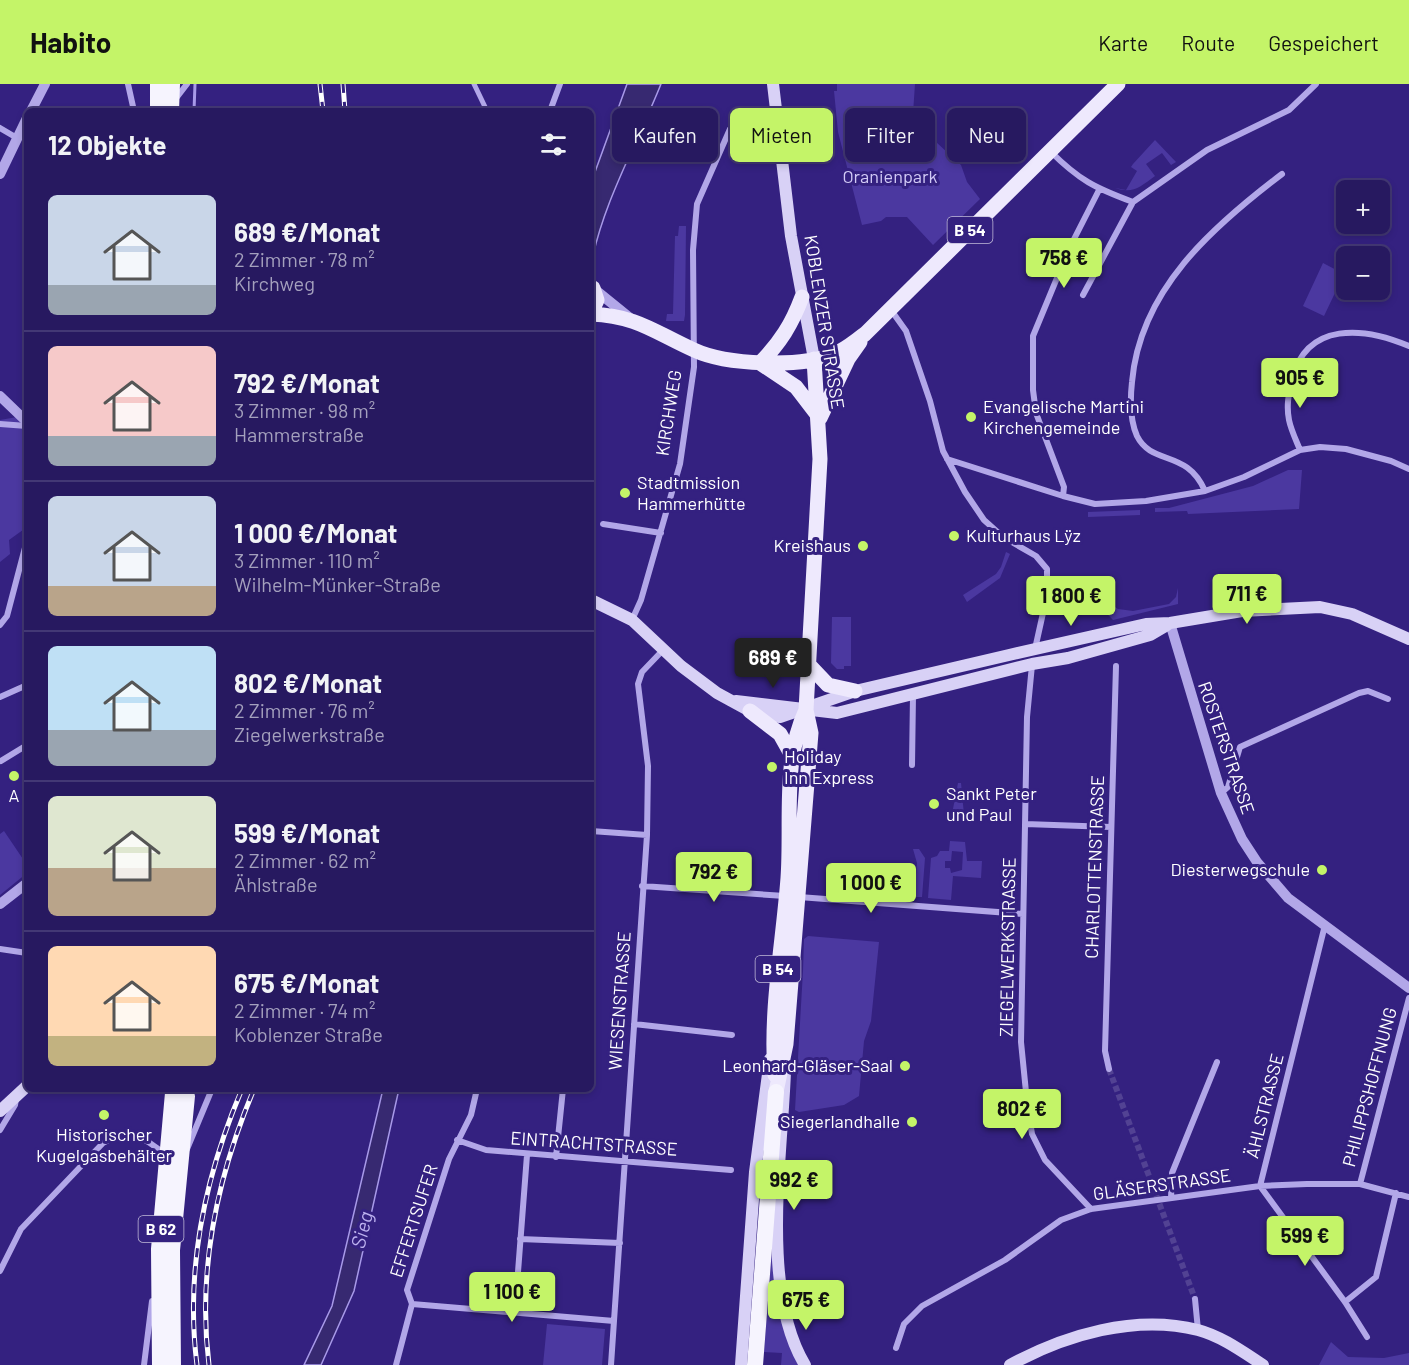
<!DOCTYPE html>
<html lang="de">
<head>
<meta charset="utf-8">
<style>
	:root { --surface:#271960; --page:#332669; --text:#f1f3f6; --muted:#a4a0bd; --line:#433875; --accent:#c4f468 }
	body { margin:0; font-family:Barlow,sans-serif; background:var(--page); color:var(--text); height:100vh; display:flex; flex-direction:column; font-size:22px; white-space:nowrap }
	* { box-sizing:border-box; margin:0 }
	p { font-size:20px; color:var(--muted) }
	.icon { flex:none; width:33px; height:33px; fill:none; stroke:currentColor; stroke-width:2; stroke-linecap:round; stroke-linejoin:round }
	.map { position:relative; flex:1; overflow:hidden }
	.drawer { position:absolute; left:24px; top:24px; width:570px; height:984px; display:flex; flex-direction:column; background:var(--surface); border-radius:9px; box-shadow:0 3px 9px #0003,0 0 0 2px var(--line) }
	.drawer>* { flex:none }
	.top-card { position:absolute; left:612px; top:24px; width:570px; height:54px; display:flex; gap:12px }
	.tools { position:absolute; left:1336px; top:96px; display:grid; gap:12px }
	.tools a { display:grid; place-items:center; width:54px; height:54px; border-radius:9px; background:var(--surface); box-shadow:0 3px 9px #0003,0 0 0 2px var(--line); font-size:30px }
	.price { position:absolute; translate:-50% -51px; padding:0 14px; border-radius:6px; background:var(--accent); color:#111; font-size:20px; line-height:39px; filter:drop-shadow(0 2px 3px #0008) }
	.price::after { content:''; position:absolute; left:50%; top:36px; width:18px; height:14px; margin-left:-9px; background:inherit; clip-path:polygon(0 0,100% 0,50% 100%) }
	.price.active { background:#222; color:#fff }
	ul { padding:0; list-style:none }
	li { display:flex; align-items:center; gap:18px; height:150px; padding:0 24px }
	li+li { border-top:2px solid var(--line) }
	li span { display:grid; place-items:center; flex:none; width:168px; height:120px; border-radius:9px; color:#555 }
	li>.icon { margin-inline-start:auto }
	span .icon { width:72px; height:72px; fill:#fffc; stroke-width:1 }
	li b { font-size:26px }
	h2 { display:flex; justify-content:space-between; align-items:center; height:72px; padding:0 24px; font-size:26px }
	.pill { padding:0 21px; border-radius:9px; background:var(--surface); box-shadow:0 3px 9px #0003,0 0 0 2px var(--line); font-size:21px; line-height:54px }
	.pill.active { background:var(--accent); color:#111 }
	header { display:flex; align-items:center; gap:36px; box-sizing:border-box; height:84px; padding:0 30px; background:var(--accent); color:#111 }
	header strong { font-size:28px }
	nav { display:flex; gap:33px; margin-inline-start:auto; font-size:21px }
	.map>svg:first-child { display:block }
</style>
</head>
<body>
<header>
<strong>Habito</strong>
<nav><a>Karte</a><a>Route</a><a>Gespeichert</a></nav>
</header>
<div class="map">
<svg width="1409" height="1281" viewBox="0 0 1409 1281">
	<rect width="100%" height="100%" fill="#342180"/>
	<path fill="#4b38a0" fill-rule="evenodd" d="M837,0H915L911,59L936,58L961,81L967,98L980,115L933,161L907,133H886L881,137L862,141L838,48L834,7H837Z
		M1155,56L1176,78L1171,81L1162,69L1146,80L1155,92C1140,103 1133,110 1115,104L1126,106L1137,87L1131,83L1133,80Z
		M679,142H686L685,231L684,237H666L667,230H673L675,152H678Z
		M1323,179L1344,190L1324,232L1303,222Z
		M17,333L27,342V443L9,456L10,470L0,478V336Z
		M1288,386H1302L1299,425L1188,430L1187,427L1155,428V424H1169L1253,402Z
		M1140,426V431L1088,433V428Z
		M1006,468L1010,470L1000,494L967,518L963,511L996,490L1001,483Z
		M1178,504V520L1113,536L1097,519L1102,514L1118,525L1133,527L1169,520L1176,513Z
		M832,533H851V582H844V585H837L831,579Z
		M958,699H961L964,731L952,730Z
		M4,747L27,781V789L0,811V750Z
		M950,757L965,758L967,777H982L981,794L953,792L951,816L928,814L931,774L937,772L940,767H949ZM952,767L963,768L962,786L951,789L950,784H945V777H951Z
		M913,765H919L925,774L922,813H914L917,779Z
		M808,852L879,858L871,937L864,957L859,1012L844,1021L799,1028L795,1026L803,887L804,855Z
		M773,1151L801,1281H781L782,1269L764,1268Z
		M547,1240L605,1245L602,1281H543Z
		M1331,1258L1348,1273L1384,1274L1409,1269V1281H1319Z"/>
	<path fill="#372971" stroke="#a89ae9" stroke-width="1.5" d="M627,0H661C637,60 603,118 591,181V99Z
		M383,1005H399L354,1207L321,1281H304L332,1222Z"/>
	<g fill="none" stroke-linecap="round" stroke-linejoin="round">
		<path stroke="#a89ae9" stroke-width="3" d="M194,27L195,0"/>
		<path stroke="#524293" stroke-width="6" stroke-dasharray="6 3" stroke-linecap="butt" d="M1109,985L1195,1215"/>
		<path stroke="#b2a7e8" stroke-width="5" d="M474,0L487,27"/>
		<path stroke="#b2a7e8" stroke-width="6" d="M128,0L134,27
			M177,13L187,0
			M550,27L560,0
			M742,38L760,43L778,60
			M0,44L17,54
			M1050,67C1079,96 1095,104 1133,118L1207,66L1289,26L1316,0
			M1083,211L1133,118
			M891,226L906,247L930,317L943,367L965,408L984,436L1003,453L1036,472L1047,485V511L1035,565
			M0,340L27,342
			M1300,366C1296,356 1291,346 1289,336C1286,321 1289,309 1292,295C1307,237 1364,243 1409,262
			M947,375L1063,412L1095,420L1146,417L1205,407L1244,393L1300,366L1320,363L1346,365L1391,377L1409,385
			M1205,407C1187,365 1152,382 1137,352C1130,336 1130,316 1132,298C1140,206 1212,143 1282,90
			M1063,412L1064,403L1036,329L1033,306V252L1069,165L1099,106
			M603,440L661,449
			M591,531L595,517
			M632,536L641,516L680,380L694,283L693,166L697,120L730,45L741,38L777,28
			M0,541L7,532L27,456
			M1032,581L1027,633L1021,958L1027,1018L1032,1050L1045,1076L1091,1125
			M0,613L27,601
			M1,677L27,661
			M912,681L913,611
			M1221,709L1228,703L1240,663L1359,609L1368,607L1388,615
			M1025,740L1111,743
			M591,747L647,751
			M642,802L785,812
			M799,813L1023,830
			M0,865L27,869
			M634,940L732,951
			M1109,985L1105,967L1116,582
			M0,1046L15,1021L16,1015
			M457,1056L486,1066L731,1086
			M187,1065L212,1005
			M556,1073L563,1005
			M1360,1100L1409,914
			M1260,1102L1325,841
			M1260,1102L1345,1218L1367,1253
			M1171,1114L1172,1089L1217,978
			M520,1155L620,1159
			M0,1187L21,1145L103,1059C127,1045 145,1052 165,1071
			M1195,1215L1198,1246
			M1345,1218L1376,1193L1396,1109
			M412,1220L614,1237
			M515,1227L527,1071
			M896,1264L904,1240L922,1222L1005,1176L1061,1136L1091,1125L1260,1102L1307,1100H1360L1409,1113
			M144,1281L152,1217
			M396,1281L412,1220L407,1206L449,1075L471,1031L477,1005
			M611,1281L647,751L648,682L638,600L642,588L664,565"/>
		<path stroke="#b2a7e8" stroke-width="10" d="M31,27L45,0
			M0,90L27,34
			M593,204L630,234
			M0,312L27,338
			M1170,539L1221,709L1242,755L1257,778L1288,814L1409,904
			M0,820L27,799"/>
		<path stroke="#d8d1f6" stroke-width="12" d="M773,0L791,152L814,275
			M591,516L632,536L681,582L717,609L750,627L780,633L855,607L1009,571L1146,540L1170,539L1242,527L1320,523L1352,530L1409,555
			M736,617L837,629L1032,580L1068,574L1150,551L1167,541
			M785,987C782,1072 760,1207 805,1281
			M0,1027L27,1002
			M741,1281L755,1088L770,975
			M1010,1281C1065,1251 1135,1230 1198,1246C1221,1252 1243,1268 1263,1281"/>
		<path stroke="#eee9fd" stroke-width="15" d="M591,229L597,216L593,204
			M591,230C637,232 654,248 694,266C726,281 801,284 834,270C845,266 855,257 865,250L1118,0
			M760,279L796,303L819,333
			M760,279C780,259 792,240 802,213
			M820,334L848,275L860,258
			M809,581L828,601L855,607
			M750,627L780,650L794,675
			M775,991C770,925 783,860 788,794C792,739 782,676 806,626
			M776,1008L786,960L811,649L806,626L820,375L814,275"/>
		<path stroke="#f6f4fe" stroke-width="16" d="M158,27V0
			M171,27L172,0
			M755,1281L776,1008"/>
		<defs>
			<path id="rail" d="M320,0L323,27
				M343,0L345,27
				M197,1281C185,1187 205,1092 242,1005
				M209,1281C197,1185 217,1093 254,1005"/>
		</defs>
		<use href="#rail" stroke="#fff" stroke-width="5"/>
		<use href="#rail" stroke="#342180" stroke-width="3" stroke-dasharray="9" stroke-linecap="butt"/>
		<path stroke="#f6f4fe" stroke-width="16" d="M160,1281L159,1165L173,1009
			M173,1281L172,1166L187,1012"/>
	</g>
	<g fill="#c4f468" stroke="#342180" stroke-width="2">
		<circle cx="971" cy="333" r="6"/>
		<circle cx="625" cy="409" r="6"/>
		<circle cx="954" cy="452" r="6"/>
		<circle cx="863" cy="462" r="6"/>
		<circle cx="772" cy="683" r="6"/>
		<circle cx="14" cy="692" r="6"/>
		<circle cx="934" cy="720" r="6"/>
		<circle cx="1322" cy="786" r="6"/>
		<circle cx="905" cy="982" r="6"/>
		<circle cx="104" cy="1031" r="6"/>
		<circle cx="912" cy="1038" r="6"/>
	</g>
	<g text-anchor="middle" stroke-width="6" stroke-linejoin="round" paint-order="stroke">
		<g fill="#342180" stroke="#c2bcd9" stroke-width="1.5">
			<rect x="947.5" y="133" width="45" height="26" rx="4.5"/>
			<rect x="755.5" y="872" width="45" height="26" rx="4.5"/>
			<rect x="138.5" y="1132" width="45" height="26" rx="4.5"/>
		</g>
		<g font-size="16" font-weight="bold" fill="#fff">
			<text x="970" y="152">B 54</text>
			<text x="778" y="891">B 54</text>
			<text x="161" y="1151">B 62</text>
		</g>
		<g font-size="18" fill="#d2caf6" stroke="#342180">
			<text x="890" y="99">Oranienpark</text>
		</g>
		<g font-size="18" fill="#fff" stroke="#342180">
			<text transform="translate(824 238) rotate(81)" y="6">KOBLENZER STRASSE</text>
			<text transform="translate(669 329) rotate(-81)" y="6">KIRCHWEG</text>
			<text transform="translate(1226 664) rotate(71)" y="6">ROSTERSTRASSE</text>
			<text transform="translate(1095 783) rotate(-88)" y="6">CHARLOTTENSTRASSE</text>
			<text transform="translate(1008 863) rotate(-89)" y="6">ZIEGELWERKSTRASSE</text>
			<text transform="translate(620 917) rotate(-86)" y="6">WIESENSTRASSE</text>
			<text transform="translate(1370 1003) rotate(-75)" y="6">PHILIPPSHOFFNUNG</text>
			<text transform="translate(1265 1022) rotate(-76)" y="6">ÄHLSTRASSE</text>
			<text transform="translate(594 1060) rotate(4)" y="6">EINTRACHTSTRASSE</text>
			<text transform="translate(1162 1101) rotate(-8)" y="6">GLÄSERSTRASSE</text>
			<text transform="translate(414 1137) rotate(-72)" y="6">EFFERTSUFER</text>
		</g>
		<g font-size="18" fill="#fff" stroke="#342180" text-anchor="start">
			<text x="983" y="329">Evangelische Martini<tspan x="983" dy="21">Kirchengemeinde</tspan></text>
			<text x="637" y="405">Stadtmission<tspan x="637" dy="21">Hammerhütte</tspan></text>
			<text x="966" y="458">Kulturhaus Lÿz</text>
			<text x="851" y="468" text-anchor="end">Kreishaus</text>
			<text x="784" y="679">Holiday<tspan x="784" dy="21">Inn Express</tspan></text>
			<text x="946" y="716">Sankt Peter<tspan x="946" dy="21">und Paul</tspan></text>
			<text x="14" y="718" text-anchor="middle">A</text>
			<text x="1310" y="792" text-anchor="end">Diesterwegschule</text>
			<text x="893" y="988" text-anchor="end">Leonhard-Gläser-Saal</text>
			<text x="900" y="1044" text-anchor="end">Siegerlandhalle</text>
			<text x="104" y="1057" text-anchor="middle">Historischer<tspan x="104" dy="21">Kugelgasbehälter</tspan></text>
		</g>
		<g font-size="20" font-style="italic" fill="#bdb2ef" stroke="#342180">
			<text transform="translate(362 1146) rotate(-76)" y="7">Sieg</text>
		</g>
	</g>
</svg>
<div class="tools">
<a>+</a>
<a>−</a>
</div>
<b class="price" style="left:1064px;top:205px">758 €</b>
<b class="price" style="left:1300px;top:325px">905 €</b>
<b class="price" style="left:1247px;top:541px">711 €</b>
<b class="price" style="left:1071px;top:543px">1 800 €</b>
<b class="price active" style="left:773px;top:605px">689 €</b>
<b class="price" style="left:714px;top:819px">792 €</b>
<b class="price" style="left:871px;top:830px">1 000 €</b>
<b class="price" style="left:1022px;top:1056px">802 €</b>
<b class="price" style="left:794px;top:1127px">992 €</b>
<b class="price" style="left:1305px;top:1183px">599 €</b>
<b class="price" style="left:512px;top:1239px">1 100 €</b>
<b class="price" style="left:806px;top:1247px">675 €</b>
<div class="top-card">
<a class="pill">Kaufen</a>
<a class="pill active">Mieten</a>
<a class="pill">Filter</a>
<a class="pill">Neu</a>
</div>
<section class="drawer">
<h2>12 Objekte<svg class="icon" aria-label="filters" viewBox="0 0 24 24"><path d="M4 7h16M4 17h16"/><circle cx="9" cy="7" r="2"/><circle cx="15" cy="17" r="2"/></svg></h2>
<ul>
<li><span style="background:linear-gradient(#c9d6e8 75%,#9aa5b1 0)"><svg class="icon" aria-label="home" viewBox="0 0 24 24"><path d="M3 11l9-7 9 7M6 9v11h12V9"/></svg></span><div><b>689 €/Monat</b><p>2 Zimmer · 78 m²</p><p>Kirchweg</p></div></li>
<li><span style="background:linear-gradient(#f6c9c9 75%,#9aa5b1 0)"><svg class="icon" aria-label="home" viewBox="0 0 24 24"><path d="M3 11l9-7 9 7M6 9v11h12V9"/></svg></span><div><b>792 €/Monat</b><p>3 Zimmer · 98 m²</p><p>Hammerstraße</p></div></li>
<li><span style="background:linear-gradient(#c9d6e8 75%,#b9a48a 0)"><svg class="icon" aria-label="home" viewBox="0 0 24 24"><path d="M3 11l9-7 9 7M6 9v11h12V9"/></svg></span><div><b>1 000 €/Monat</b><p>3 Zimmer · 110 m²</p><p>Wilhelm-Münker-Straße</p></div></li>
<li><span style="background:linear-gradient(#bfe0f5 70%,#9aa5b1 0)"><svg class="icon" aria-label="home" viewBox="0 0 24 24"><path d="M3 11l9-7 9 7M6 9v11h12V9"/></svg></span><div><b>802 €/Monat</b><p>2 Zimmer · 76 m²</p><p>Ziegelwerkstraße</p></div></li>
<li><span style="background:linear-gradient(#dfe7d0 60%,#b9a48a 0)"><svg class="icon" aria-label="home" viewBox="0 0 24 24"><path d="M3 11l9-7 9 7M6 9v11h12V9"/></svg></span><div><b>599 €/Monat</b><p>2 Zimmer · 62 m²</p><p>Ählstraße</p></div></li>
<li><span style="background:linear-gradient(#ffd9b3 75%,#c2b280 0)"><svg class="icon" aria-label="home" viewBox="0 0 24 24"><path d="M3 11l9-7 9 7M6 9v11h12V9"/></svg></span><div><b>675 €/Monat</b><p>2 Zimmer · 74 m²</p><p>Koblenzer Straße</p></div></li>
</ul>
</section>
</div>
</body>
</html>
